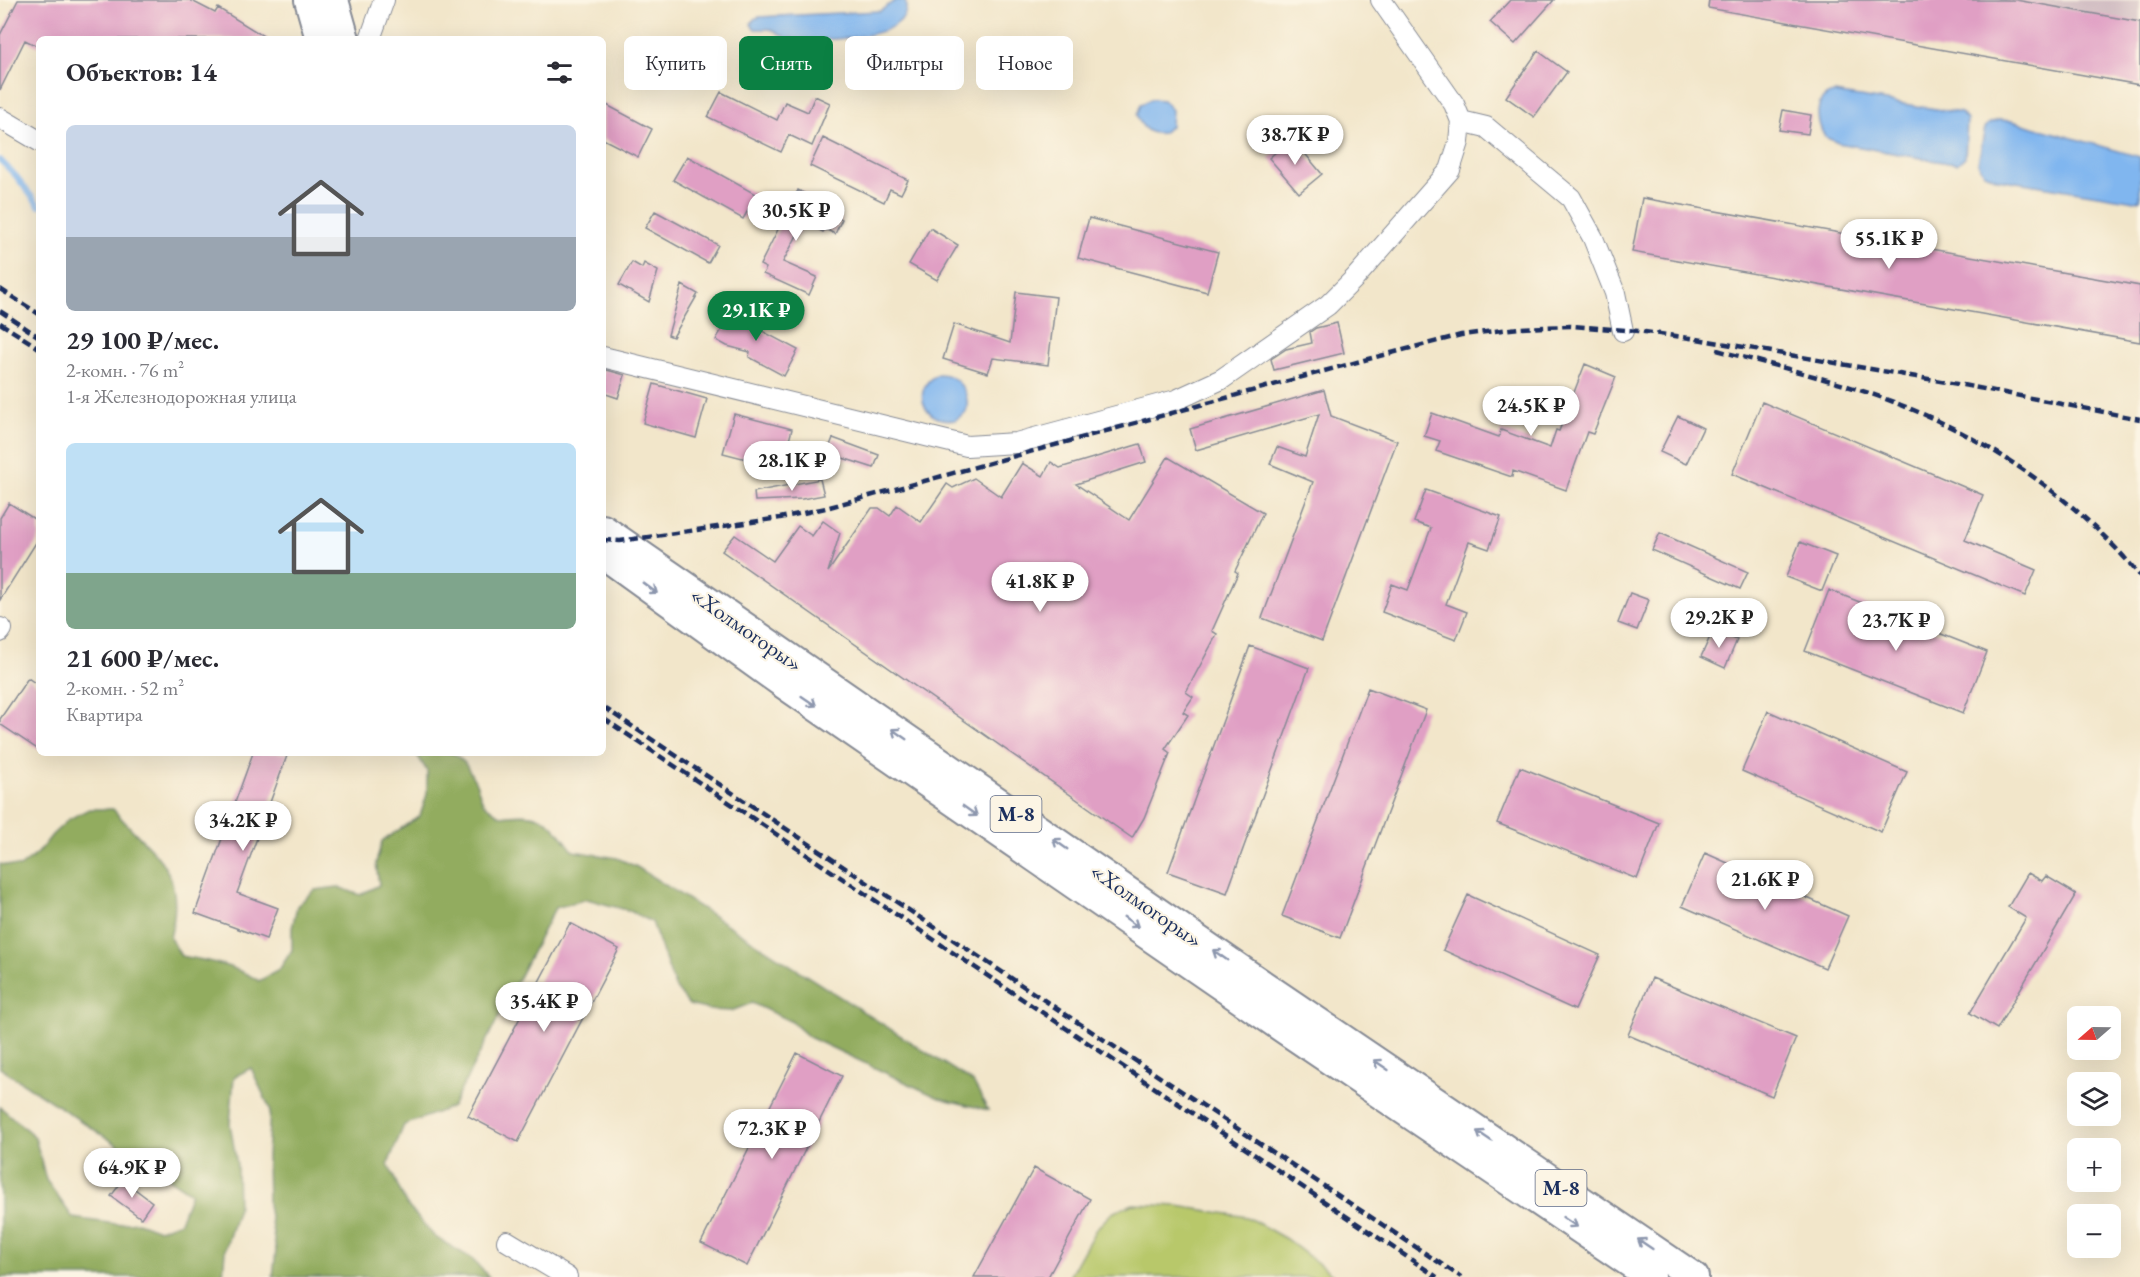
<!DOCTYPE html>
<html lang="ru">
<head>
<meta charset="utf-8">
<style>
	:root { --surface:#fff; --page:#f2f2f3; --text:#2b2b33; --muted:#7c7c81; --accent:#0b8043 }
	body { margin:0; font-family:"EB Garamond",serif; background:var(--page); color:var(--text); height:100vh; display:flex; flex-direction:column; font-size:22px; white-space:nowrap }
	* { box-sizing:border-box; margin:0 }
	p { font-size:20px; color:var(--muted) }
	.icon { flex:none; width:33px; height:33px; fill:none; stroke:currentColor; stroke-width:2; stroke-linecap:round; stroke-linejoin:round }
	.map { position:relative; flex:1; overflow:hidden }
	.drawer { position:absolute; left:36px; top:36px; width:570px; height:720px; display:flex; flex-direction:column; background:var(--surface); border-radius:9px; box-shadow:0 6px 24px #0002 }
	.drawer>* { flex:none }
	.top-card { position:absolute; left:624px; top:36px; width:570px; height:54px; display:flex; gap:12px }
	.needle { width:39px; rotate:250deg }
	.buttons { position:absolute; left:2067px; top:1006px; display:grid; gap:12px }
	.buttons a { display:grid; place-items:center; width:54px; height:54px; border-radius:9px; background:var(--surface); box-shadow:0 6px 24px #0002; font-size:30px }
	.price { position:absolute; translate:-50% -51px; padding:0 14px; border-radius:21px; background:#fff; color:#222; font-size:20px; line-height:39px; filter:drop-shadow(0 2px 3px #0008) }
	.price::after { content:''; position:absolute; left:50%; top:36px; width:18px; height:14px; margin-left:-9px; background:inherit; clip-path:polygon(0 0,100% 0,50% 100%) }
	.price.current { background:var(--accent); color:#fff }
	ul { padding:0; list-style:none }
	li { display:grid; align-content:center; gap:12px; height:318px; padding:0 30px }
	li span { display:grid; place-items:center; height:186px; border-radius:9px; color:#555 }
	li>.icon { margin-inline-start:auto }
	span .icon { width:108px; height:108px; fill:#fffc; stroke-width:1 }
	li b { font-size:26px }
	h2 { display:flex; justify-content:space-between; align-items:center; height:72px; padding:0 30px; font-size:26px }
	.tag { padding:0 21px; border-radius:9px; background:var(--surface); box-shadow:0 6px 24px #0002; font-size:21px; line-height:54px }
	.tag.current { background:var(--accent); color:#fff }
	.map>svg:first-child { display:block }
</style>
</head>
<body>
<div class="map">
<svg width="2140" height="1277" viewBox="0 0 2140 1277">
	<rect width="100%" height="100%" fill="#fcf5e5"/>
	<filter id="ink" filterUnits="userSpaceOnUse"><feTurbulence type="fractalNoise" baseFrequency=".0167" numOctaves="2"/><feDisplacementMap in="SourceGraphic" scale="12" xChannelSelector="R" yChannelSelector="G"/><feConvolveMatrix kernelMatrix="1 2 1 2 8 2 1 2 1" color-interpolation-filters="sRGB"/></filter>
	<filter id="wash" filterUnits="userSpaceOnUse"><feTurbulence type="fractalNoise" baseFrequency=".008" numOctaves="4" result="noise"/><feDisplacementMap in="SourceGraphic" scale="24" xChannelSelector="R" yChannelSelector="G"/><feGaussianBlur stdDeviation="1.35" result="paint"/><feColorMatrix in="noise" values="0 0 0 0 0 0 0 0 0 0 0 0 0 0 0 0 0 1.4 0 .05"/><feComposite in="paint" operator="in"/></filter>
	<g filter="url(#wash)">
		<rect width="100%" height="100%" fill="#f2e6ca"/>
		<path fill="#d2bec3" d="M2016,0H2140V22Z"/>
		<path fill="#b8c86b" stroke="#6a7c64" stroke-width="1.5" d="M1133,1204L1178,1206L1247,1217L1286,1239L1336,1277H1069L1096,1229L1112,1213Z"/>
		<path fill="#92ac5f" stroke="#566e5e" stroke-width="1.5" d="M416,753H453L465,763L476,783L483,803L501,816C542,810 550,819 573,851L617,858L637,867L973,1082L988,1110L939,1098L809,1037L792,1022L752,1003L731,1011L710,1010L689,1005L675,987L652,922L630,911L587,899L555,908L452,1107L404,1125L388,1164L406,1204L435,1237L471,1258L489,1277H273L276,1250L268,1205L267,1156L270,1109L251,1068L234,1077L230,1124L237,1165L238,1208L225,1250L223,1277H0V1107L35,1137L46,1180L73,1218L116,1224L138,1222L159,1230L180,1222L191,1193L0,1068V864L20,867L38,853L52,835L69,819L89,809H113C154,857 188,867 170,938L181,956C209,961 234,965 259,981L279,970L292,950V928L297,906L315,890L338,887L360,895L379,885L376,863L382,841L420,816L427,794V771Z"/>
		<path fill="#80b6ef" stroke="#4e72a6" stroke-width="1.5" d="M896,0H905C918,43 813,41 789,38C782,37 779,33 773,30C767,28 760,30 754,29L751,24L754,19L759,17L880,11Z
			M1834,93L1961,113L1967,120L1965,157L1957,164L1948,163L1838,143L1825,137C1816,122 1813,97 1834,93Z
			M1152,99L1163,100L1172,110L1171,126L1162,133C1148,135 1141,127 1137,115L1141,104Z
			M1998,120L2012,121L2140,157V199L2135,201L1998,179L1984,173L1978,163L1985,128L1988,124Z
			M938,374C958,374 971,393 966,412L955,420C924,424 909,389 938,374Z"/>
		<g fill="none" stroke-linecap="round" stroke-linejoin="round">
			<path stroke="#80b6ef" stroke-width="6" d="M0,160L16,176L39,206"/>
		</g>
		<g id="blocks">
			<path fill="#e09fc4" d="M18,0H190L215,13L218,8L268,39H39V47L25,40L0,90V35Z
				M1510,0H1554L1515,44L1490,22Z
				M1709,0H2016L2140,22V85L1708,8Z
				M1538,51L1567,72L1534,117L1506,97Z
				M721,92L777,120L785,102L808,112L815,96L830,103L812,146L789,135L781,152L708,117Z
				M603,103L652,129L638,157L603,139Z
				M1783,110L1811,115L1808,134L1779,130Z
				M823,138L908,180L901,194L890,189L884,202L810,166Z
				M1292,138L1322,174L1299,193L1269,158Z
				M687,156L757,195L743,219L673,180Z
				M798,190L811,197L809,202L842,219L835,234L825,229L823,232L804,222L783,262L817,277L809,295L763,274L766,268L760,265Z
				M1642,198L2140,286V342L1632,252Z
				M655,211L718,245L708,263L645,228Z
				M1089,218L1218,252L1207,292L1078,258Z
				M930,228L958,245L937,280L909,264Z
				M632,262L642,268L644,263L658,271L649,302L619,285Z
				M682,285L698,294L673,337L668,335Z
				M1016,292L1056,297L1048,365L993,358L988,373L943,359L954,324L1010,343Z
				M735,305L752,313L747,323L798,350L784,376L749,357L750,352L727,346L716,340Z
				M1337,323L1344,353L1274,370L1271,359L1286,349L1312,343L1310,332L1316,328Z
				M1585,364L1616,377L1593,434L1587,432L1566,490L1513,471L1512,477L1436,451L1440,441L1424,436L1432,413L1499,437L1501,430L1550,448L1556,430L1559,431Z
				M603,369L625,375L618,398L603,393Z
				M654,384L707,399L696,438L643,423Z
				M1324,390L1331,416L1397,441L1322,641L1262,618L1313,482L1270,464L1277,447L1305,457L1319,414L1196,450L1190,429Z
				M1762,402L1983,495L1965,540L2036,570L2025,596L1732,474Z
				M734,414L792,429L782,468L723,453Z
				M1678,416L1703,428L1686,464L1660,452Z
				M833,438L879,455L874,468L827,453Z
				M1140,444L1146,462L1076,484L1129,520L1168,457L1263,513L1235,571L1238,573L1212,631L1217,634L1186,692L1193,697L1183,712L1188,715L1165,749L1170,753L1144,818L1132,838L722,551L735,535L773,561L798,526L812,536L823,521L840,533L828,572L872,508H879L890,516L897,505L921,522L947,484L953,488L974,478L1001,497L1022,463L1043,476L1051,462L1060,468Z
				M820,479L824,495L802,499L755,501L754,492Z
				M1426,490L1501,517L1489,549L1469,542L1446,604L1467,612L1456,640L1382,612L1392,584L1408,590L1431,528L1414,522Z
				M9,503L39,522V538L0,600V518Z
				M1660,533L1748,572L1740,589L1652,550Z
				M1800,542L1836,556L1822,591L1786,577Z
				M1829,590L1987,652L1963,713L1805,651Z
				M1630,593L1649,600L1637,630L1618,623Z
				M1713,630L1737,640L1725,668L1701,657Z
				M1250,646L1309,668L1227,893L1168,872Z
				M28,678L39,686V750L0,724V719Z
				M1368,688L1426,710L1340,938L1282,916Z
				M1768,711L1907,772L1881,832L1742,771Z
				M253,753H288L237,893L278,908L266,939L195,913Z
				M1520,767L1659,823L1637,879L1497,823Z
				M1705,853L1848,916L1825,968L1682,906Z
				M2028,873L2042,881L2046,876L2076,894L1997,1029L1970,1013L2026,918L2008,907Z
				M1468,895L1600,955L1575,1010L1443,950Z
				M570,923L619,949L518,1142L468,1116Z
				M1652,978L1796,1038L1772,1096L1628,1035Z
				M797,1053L842,1076L747,1266L701,1243Z
				M1034,1168L1090,1199L1048,1277H974Z
				M123,1180L152,1202L141,1218L111,1196Z"/>
		</g>
	</g>
	<g filter="url(#ink)">
		<use href="#blocks" fill-opacity="0" stroke="#868a94" stroke-width="1.5"/>
		<g fill="none" stroke-linecap="round" stroke-linejoin="round">
			<defs>
				<path id="minor" d="M370,39L384,0
					M0,118L39,141
					M1461,121L1486,127L1571,198L1593,238L1615,293L1623,331
					M603,357L967,446L1016,443L1176,400L1222,379L1328,305L1355,278L1450,170L1459,142L1461,121L1454,104L1381,0
					M0,628L2,629L0,632
					M507,1241L567,1277"/>
				<path id="highway" d="M309,0L320,39
					M334,0L345,39
					M603,529L1250,976L1694,1277
					M603,554L785,685L1284,1029L1651,1277"/>
			</defs>
			<use href="#minor" stroke="#868a94" stroke-width="22"/>
			<use href="#highway" stroke="#868a94" stroke-width="32"/>
			<use href="#minor" stroke="#fff" stroke-width="20"/>
			<use href="#highway" stroke="#fff" stroke-width="28"/>
			<path stroke="#1b2f5e" stroke-width="4.5" stroke-dasharray="9 4.5" stroke-linecap="butt" d="M0,289L39,314
				M0,311L39,337
				M0,323L39,348
				M1717,350C1778,367 1841,381 1901,405C1989,439 2081,502 2140,576
				M603,540L620,541L780,518L826,508L1368,359L1461,335L1519,328L1571,326L1638,331L1697,339L1963,385L2140,419
				M603,707L1461,1277
				M603,718L1437,1277"/>
		</g>
		<defs><path id="oneway-shaft" d="M-6 0H5M1.5-3L5.5 0L1.5 3" fill="none" stroke-width="1.6" stroke-linecap="round" stroke-linejoin="round" transform="scale(1.5)"/></defs>
		<g stroke="#8d97ae">
			<use href="#oneway-shaft" transform="translate(650 588) rotate(36)"/>
			<use href="#oneway-shaft" transform="translate(809 701) rotate(34)"/>
			<use href="#oneway-shaft" transform="translate(899 734) rotate(-145)"/>
			<use href="#oneway-shaft" transform="translate(970 811) rotate(35)"/>
			<use href="#oneway-shaft" transform="translate(1060 844) rotate(-145)"/>
			<use href="#oneway-shaft" transform="translate(1131 922) rotate(35)"/>
			<use href="#oneway-shaft" transform="translate(1220 955) rotate(-145)"/>
			<use href="#oneway-shaft" transform="translate(1381 1065) rotate(-146)"/>
			<use href="#oneway-shaft" transform="translate(1484 1136) rotate(-146)"/>
			<use href="#oneway-shaft" transform="translate(1570 1222) rotate(34)"/>
			<use href="#oneway-shaft" transform="translate(1645 1244) rotate(-146)"/>
		</g>
	</g>
	<g text-anchor="middle" stroke-width="4.5" stroke-linejoin="round" paint-order="stroke">
		<g fill="#fcf5e5" stroke="#5e6a86" stroke-width="1.5">
			<rect x="990.5" y="796" width="51" height="36" rx="4.5"/>
			<rect x="1535.5" y="1170" width="51" height="36" rx="4.5"/>
		</g>
		<g font-size="21" font-weight="bold" fill="#1b2f5e">
			<text x="1016" y="821">М-8</text>
			<text x="1561" y="1195">М-8</text>
		</g>
		<g font-size="22" fill="#1b2f5e" stroke="#fcf5e5">
			<text transform="translate(747 629) rotate(35)" y="8">«Холмогоры»</text>
			<text transform="translate(1147 905) rotate(35)" y="8">«Холмогоры»</text>
		</g>
	</g>
</svg>
<div class="buttons">
<a><svg class="needle" viewBox="-14 -14 28 28"><path d="M0-13l5 13h-10z" fill="#e53935"/><path d="M0 13l5-13h-10z" fill="#7c7c81"/></svg></a>
<a><svg class="icon" aria-label="layers" viewBox="0 0 24 24"><path d="M12 4l9 5-9 5-9-5zM3 14l9 5 9-5"/></svg></a>
<a>+</a>
<a>−</a>
</div>
<b class="price" style="left:1295px;top:166px">38.7K ₽</b>
<b class="price" style="left:796px;top:242px">30.5K ₽</b>
<b class="price" style="left:1889px;top:270px">55.1K ₽</b>
<b class="price current" style="left:756px;top:342px">29.1K ₽</b>
<b class="price" style="left:1531px;top:437px">24.5K ₽</b>
<b class="price" style="left:792px;top:492px">28.1K ₽</b>
<b class="price" style="left:1040px;top:613px">41.8K ₽</b>
<b class="price" style="left:1719px;top:649px">29.2K ₽</b>
<b class="price" style="left:1896px;top:652px">23.7K ₽</b>
<b class="price" style="left:243px;top:852px">34.2K ₽</b>
<b class="price" style="left:1765px;top:911px">21.6K ₽</b>
<b class="price" style="left:544px;top:1033px">35.4K ₽</b>
<b class="price" style="left:772px;top:1160px">72.3K ₽</b>
<b class="price" style="left:132px;top:1199px">64.9K ₽</b>
<div class="top-card">
<a class="tag">Купить</a>
<a class="tag current">Снять</a>
<a class="tag">Фильтры</a>
<a class="tag">Новое</a>
</div>
<section class="drawer">
<h2>Объектов: 14<svg class="icon" aria-label="filters" viewBox="0 0 24 24"><path d="M4 7h16M4 17h16"/><circle cx="9" cy="7" r="2"/><circle cx="15" cy="17" r="2"/></svg></h2>
<ul>
<li><span style="background:linear-gradient(#c9d6e8 60%,#9aa5b1 0)"><svg class="icon" aria-label="home" viewBox="0 0 24 24"><path d="M3 11l9-7 9 7M6 9v11h12V9"/></svg></span><div><b>29 100 ₽/мес.</b><p>2-комн. · 76 m²</p><p>1-я Железнодорожная улица</p></div></li>
<li><span style="background:linear-gradient(#bfe0f5 70%,#7fa58c 0)"><svg class="icon" aria-label="home" viewBox="0 0 24 24"><path d="M3 11l9-7 9 7M6 9v11h12V9"/></svg></span><div><b>21 600 ₽/мес.</b><p>2-комн. · 52 m²</p><p>Квартира</p></div></li>
</ul>
</section>
</div>
</body>
</html>
